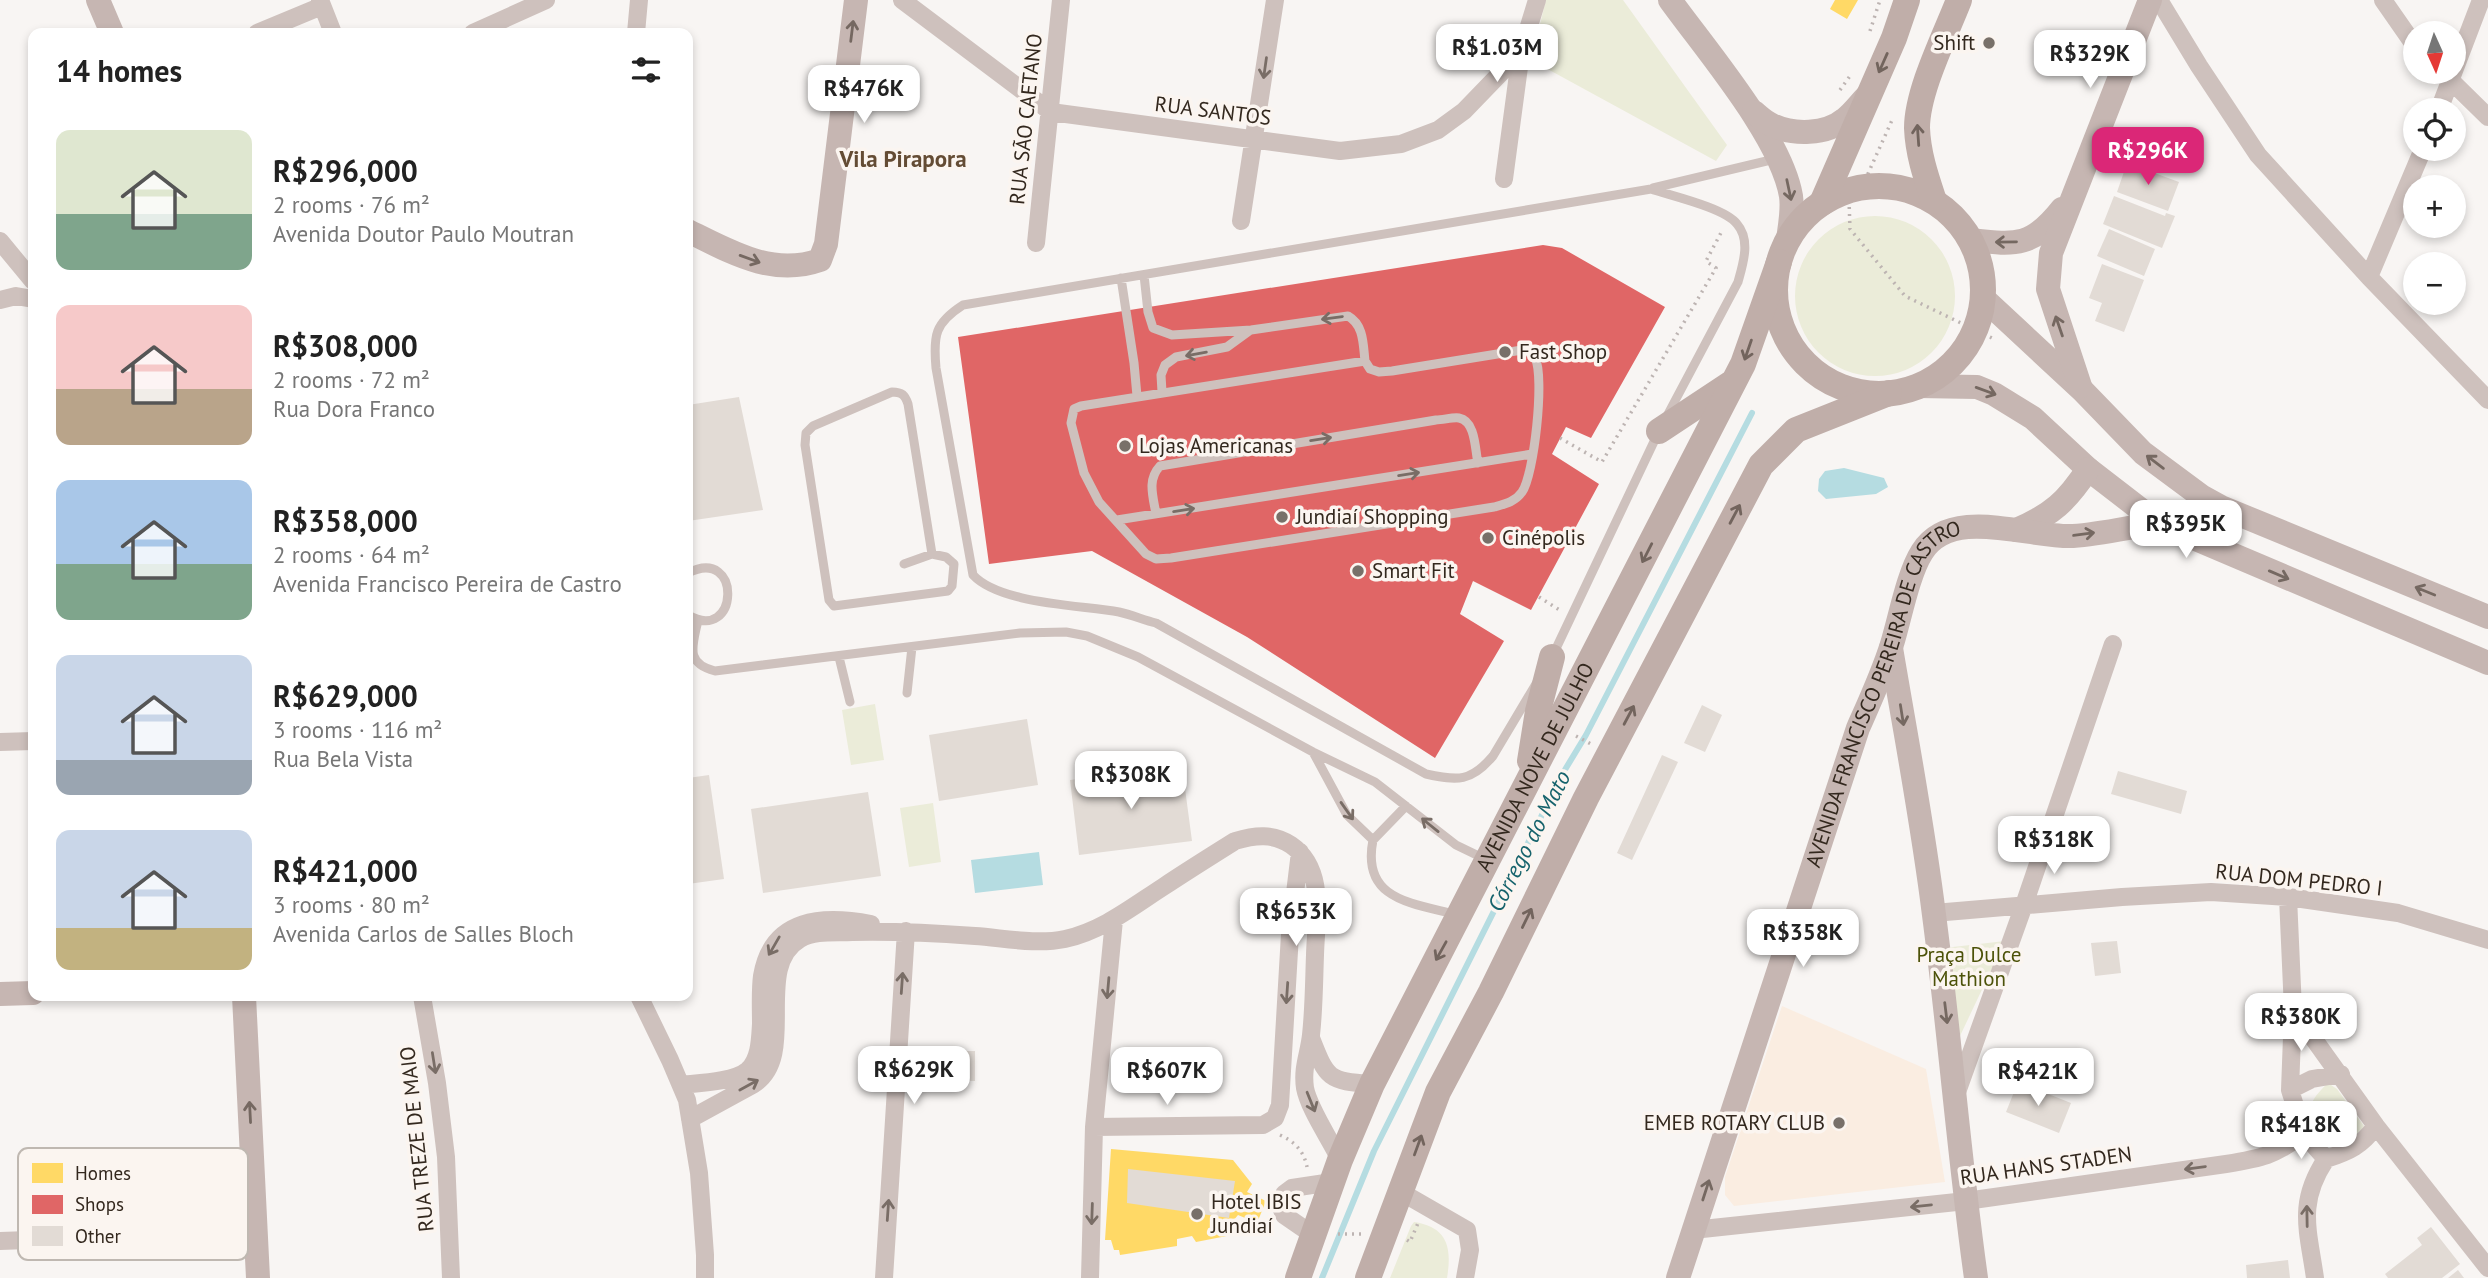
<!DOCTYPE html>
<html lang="en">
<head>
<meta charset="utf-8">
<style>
	:root { --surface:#fff; --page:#f2f2f2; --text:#222; --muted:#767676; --accent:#db2777 }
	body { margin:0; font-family:"PT Sans",sans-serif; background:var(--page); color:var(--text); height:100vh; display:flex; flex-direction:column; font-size:26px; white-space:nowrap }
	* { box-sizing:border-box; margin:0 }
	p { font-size:23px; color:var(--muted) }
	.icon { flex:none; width:38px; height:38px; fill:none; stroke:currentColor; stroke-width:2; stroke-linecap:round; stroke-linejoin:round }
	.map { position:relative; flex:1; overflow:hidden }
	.side { position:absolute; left:28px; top:28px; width:665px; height:973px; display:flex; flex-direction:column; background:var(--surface); border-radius:14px; box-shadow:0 4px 10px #0003 }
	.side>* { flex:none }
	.needle { width:46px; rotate:177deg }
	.tools { position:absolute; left:2403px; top:21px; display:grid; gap:14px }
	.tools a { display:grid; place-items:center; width:63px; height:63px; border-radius:50%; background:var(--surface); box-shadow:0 4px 10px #0003; font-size:35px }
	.price { position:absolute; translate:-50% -60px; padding:0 16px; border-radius:14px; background:#fff; color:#222; font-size:23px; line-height:46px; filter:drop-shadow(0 2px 4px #0008) }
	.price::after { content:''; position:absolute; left:50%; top:42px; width:21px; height:16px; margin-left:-10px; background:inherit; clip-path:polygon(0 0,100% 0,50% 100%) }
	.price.current { background:var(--accent); color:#fff }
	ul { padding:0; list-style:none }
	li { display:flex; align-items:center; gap:21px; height:175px; padding:0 28px }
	li span { display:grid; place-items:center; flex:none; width:196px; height:140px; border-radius:14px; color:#555 }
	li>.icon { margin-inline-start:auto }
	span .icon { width:84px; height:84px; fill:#fffc; stroke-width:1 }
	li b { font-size:30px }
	h2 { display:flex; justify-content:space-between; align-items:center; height:84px; padding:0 28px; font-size:30px }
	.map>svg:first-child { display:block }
</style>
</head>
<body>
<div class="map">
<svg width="2488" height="1278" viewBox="0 0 2488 1278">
	<rect width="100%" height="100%" fill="#f8f5f3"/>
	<path fill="#faede1" d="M1782,1006L1926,1069L1945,1182L1734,1206L1725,1195V1177Z"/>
	<path fill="#ebecd9" d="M1546,0H1623L1727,145L1716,161L1531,60Z
		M1795 296a80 80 0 1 1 160 0a80 80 0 1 1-160 0Z
		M875,704L884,760L851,765L842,710Z
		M933,803L941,862L909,867L900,808Z
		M2005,941L1960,1036L1944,948Z
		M2328,1083L2337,1089L2364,1126C2354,1140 2341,1142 2325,1145C2304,1120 2303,1106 2328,1083Z
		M1414,1222C1448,1227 1452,1248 1447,1278H1390L1411,1226Z"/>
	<path fill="#b5dce1" d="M1844,468L1884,478L1888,487L1876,494L1826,499L1818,491L1819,479L1825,471Z
		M1039,852L1043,885L975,893L971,860Z"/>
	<path fill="#ffd966" d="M1835,0H1858L1847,19L1830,9Z
		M1111,1149L1233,1160L1252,1184L1247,1192L1266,1201L1257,1223L1238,1215L1228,1227L1232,1235L1196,1242L1192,1236L1177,1239V1246L1120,1255L1119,1250H1114L1111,1240H1105Z"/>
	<path fill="#e06666" d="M1543,245L1562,248L1665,307L1591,438L1566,427L1552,454L1599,484L1531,610L1473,581L1460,614L1504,641L1435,758L1247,637L1092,551L989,564L958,337Z"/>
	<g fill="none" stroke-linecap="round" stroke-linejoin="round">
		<path stroke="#b5dce1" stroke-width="6" d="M1322,1278L1374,1151L1563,773L1586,735L1752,413"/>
	</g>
	<path fill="#e2dbd5" d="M2127,163L2179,182L2168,211L2117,192Z
		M2114,196L2165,216L2166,213L2175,216L2162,248L2103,224Z
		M2109,229L2155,249L2144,276L2097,256Z
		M2102,264L2144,280L2124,332L2095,321L2102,303L2089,298Z
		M739,397L763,510L688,521V405Z
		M1702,705L1722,715L1705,752L1684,743Z
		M1027,719L1038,785L939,801L929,735Z
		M1662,755L1678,762L1632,860L1617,853Z
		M1182,766L1192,841L1079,855L1070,780Z
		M2118,771L2187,791L2181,814L2111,794Z
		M709,775L724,879L688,884V778Z
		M868,792L881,876L763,893L751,809Z
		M2117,941L2121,973L2095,976L2091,943Z
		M933,1051H975V1081L932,1080Z
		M2018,1082L2071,1103L2059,1133L2006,1112Z
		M1128,1169L1235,1181L1229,1218L1127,1203Z
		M2431,1227L2460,1264L2442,1278H2388L2385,1274L2422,1245L2417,1238Z
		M2288,1260L2290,1278H2247L2246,1265Z
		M2458,1270L2464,1278H2448Z"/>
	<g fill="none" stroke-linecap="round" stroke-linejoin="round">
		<path stroke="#bdb4b2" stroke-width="3.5" stroke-dasharray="2 5" stroke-linecap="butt" d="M1870,31L1880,0
			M1840,90L1850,76
			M1862,187L1893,118
			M1849,200L1850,229L1905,296L1992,338
			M1560,438L1602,462L1716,268L1706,261L1723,229
			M1539,597L1561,611
			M1576,736L1591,744
			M1280,1135C1295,1142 1304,1151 1307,1167
			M1338,1234H1362
			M1407,1240L1410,1242L1418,1223"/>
		<path stroke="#cec1bd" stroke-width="9" d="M1653,188L1775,159
			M1651,189C1672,196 1725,208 1737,224C1751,240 1743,264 1738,282L1659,431L1552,657L1493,756C1471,782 1458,781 1426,774L1156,623C1144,620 1132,615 1119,612C1080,605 1000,604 973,575L936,368C933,335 935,323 963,305Z
			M1144,275L1148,312L1153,328L1172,335L1251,330L1348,316C1364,325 1363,344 1365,361
			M1121,278L1134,363L1137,396
			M1522,350C1528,352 1532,353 1535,358C1545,376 1534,476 1522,492C1515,502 1505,504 1494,507L1171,558L1156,559L1146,554L1099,502L1084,473L1071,423L1074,409L1081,406L1365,361L1370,369L1379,372L1392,371Z
			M892,392C902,392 905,395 908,404L932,554L946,557L954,564L952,586L948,591L834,606L829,600L805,445L806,433L813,426Z
			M1162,392L1161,375L1165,365L1176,357L1227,347L1249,331
			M1156,514C1153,496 1147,480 1160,466L1436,420C1443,420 1453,417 1459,418C1476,421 1475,451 1478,463
			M1117,520L1532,454
			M904,564L932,554
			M688,573C743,545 739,645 688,615
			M698,620C693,645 684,663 715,671L1020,633L1066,632L1087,636L1138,657L1313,752L1375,782L1456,845L1485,859
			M839,657L850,702
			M907,693L912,647
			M1313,752L1347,815L1373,840C1361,900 1412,903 1457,915
			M1373,840L1406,806"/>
		<path stroke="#cec1bd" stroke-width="18" d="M320,0L333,33
			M902,0L1051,112L1340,151L1401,144L1438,130L1464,111L1521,52
			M2159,0L2199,66L2258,155L2369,277L2488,400
			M2383,0L2415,46
			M257,33L322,6
			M473,33L546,0
			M636,33L639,0
			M2443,73L2488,117
			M2439,110L2481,0
			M1504,179L1521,52L1537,0
			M1241,221L1275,0
			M0,241L33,281
			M1036,243L1061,0
			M2369,277L2423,149
			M0,300L16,296L33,299
			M0,742L33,741
			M2288,897L2293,1010L2290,1090L2304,1134L2326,1159
			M1934,913L2122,897L2211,892L2288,897L2398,913L2488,940
			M422,996L437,1083L446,1157L451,1278
			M639,996L670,1060L687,1100L699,1173L705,1255V1278
			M2293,1010L2376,1126L2488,1268
			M1311,1038C1327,1079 1328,1081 1372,1084
			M681,1085C699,1083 734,1082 748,1070C760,1059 760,1039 761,1024C761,1008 760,991 762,976C772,917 823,915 871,924
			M2290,1090L2312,1079L2341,1074
			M1956,1095L2024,905L2113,644
			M690,1119L754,1084C799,1055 752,967 800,939C815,930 836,933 852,932C894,931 934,933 975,936C1004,938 1036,945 1065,939C1102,931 1132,907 1163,887C1187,871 1211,856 1235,841C1255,835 1273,833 1291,845C1326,869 1316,918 1315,955C1314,981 1314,1008 1311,1035C1309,1054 1302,1067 1305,1088C1309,1109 1330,1139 1340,1160
			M1094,1127L1263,1125L1275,1118L1280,1105L1290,934L1300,852
			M2326,1159C2350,1151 2361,1146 2376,1126
			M1401,1192L1467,1230L1470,1250L1465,1278
			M1693,1230L1966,1201L2226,1164C2263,1158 2273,1156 2304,1134
			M1313,1235L1284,1215L1282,1210L1284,1194L1292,1188L1332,1182
			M0,1241L256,1232
			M884,1278L906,931
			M1090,1278L1094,1127L1114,920
			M2315,1278C2308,1229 2297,1203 2326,1159"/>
		<g stroke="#c6b6b2" stroke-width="24">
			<path d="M98,0L112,33"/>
			<path d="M1670,0C1706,50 1781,137 1791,196C1793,210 1790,225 1788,239"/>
			<path d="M1754,112C1760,117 1765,122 1772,125C1793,135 1826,135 1845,119C1853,113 1860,103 1868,95"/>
			<path d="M688,231C731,252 772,277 820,260L826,244L856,0"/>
			<path d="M1971,240C2017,245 2032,247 2062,209"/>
			<path d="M1983,298L2082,390L2143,453L2201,496L2221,507L2488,617"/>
			<path d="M1918,386L1977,387L1994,394L2033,418L2088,469L2158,523L2488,663"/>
			<path d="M2080,386L2048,289L2051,253L2150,0"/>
			<path d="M2016,530C2052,515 2067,501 2088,469"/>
			<path d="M1891,648C1906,737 1923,825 1934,915C1950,1036 1959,1157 1976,1278"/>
			<path d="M0,994L33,993"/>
			<path d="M244,996L258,1278"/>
			<path id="s1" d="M1678,1278L1858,728C1870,701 1883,673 1892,644C1900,618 1908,574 1922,552C1951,505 2029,538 2073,536C2102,534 2130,527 2158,523"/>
		</g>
		<g stroke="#c0aea9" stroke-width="26">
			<circle cx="1879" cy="290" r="104"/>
			<path d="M1934,201C1926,177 1918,154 1917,128C1917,91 1945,36 1959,0"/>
			<path d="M1822,203L1894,38L1907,0"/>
			<path d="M1659,431L1730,384"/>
			<path d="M1530,761L1538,711L1552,657"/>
			<path id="s2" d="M1298,1278L1340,1160L1372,1084L1743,364L1779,262"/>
			<path d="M1368,1278L1438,1092L1491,992L1586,798L1761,465L1796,430L1889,393"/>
		</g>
	</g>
	<defs><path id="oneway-shaft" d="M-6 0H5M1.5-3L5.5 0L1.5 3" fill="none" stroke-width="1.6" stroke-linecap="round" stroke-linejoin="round" transform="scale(1.75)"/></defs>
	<g stroke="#756861">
		<use href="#oneway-shaft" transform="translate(852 31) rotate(-83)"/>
		<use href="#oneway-shaft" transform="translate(1789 190) rotate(78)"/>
		<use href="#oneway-shaft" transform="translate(2006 242) rotate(179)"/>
		<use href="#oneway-shaft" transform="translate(750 259) rotate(20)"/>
		<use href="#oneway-shaft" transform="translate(2059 326) rotate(-109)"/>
		<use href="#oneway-shaft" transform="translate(1986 391) rotate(20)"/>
		<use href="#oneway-shaft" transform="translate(2155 462) rotate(-143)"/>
		<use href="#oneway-shaft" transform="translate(2084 534) rotate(-8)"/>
		<use href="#oneway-shaft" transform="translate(2279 575) rotate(23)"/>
		<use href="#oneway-shaft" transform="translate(2425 591) rotate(-158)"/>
		<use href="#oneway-shaft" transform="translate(1902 715) rotate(81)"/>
		<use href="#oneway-shaft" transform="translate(1946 1013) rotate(83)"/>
		<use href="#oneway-shaft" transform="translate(250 1112) rotate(-93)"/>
		<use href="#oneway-shaft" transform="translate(1706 1190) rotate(-72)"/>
	</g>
	<g stroke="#72645d">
		<use href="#oneway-shaft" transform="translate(1883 63) rotate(114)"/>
		<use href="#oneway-shaft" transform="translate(1918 135) rotate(-94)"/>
		<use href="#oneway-shaft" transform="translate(1748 350) rotate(109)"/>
		<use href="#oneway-shaft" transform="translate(1735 514) rotate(-62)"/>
		<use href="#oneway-shaft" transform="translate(1647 553) rotate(117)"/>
		<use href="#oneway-shaft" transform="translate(1629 715) rotate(-62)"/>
		<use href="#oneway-shaft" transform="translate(1527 918) rotate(-64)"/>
		<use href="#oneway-shaft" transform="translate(1441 951) rotate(119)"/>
		<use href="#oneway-shaft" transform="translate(1418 1145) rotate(-70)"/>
	</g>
	<g stroke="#796d66">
		<use href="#oneway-shaft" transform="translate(1265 68) rotate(98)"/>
		<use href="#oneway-shaft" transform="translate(1332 318) rotate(172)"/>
		<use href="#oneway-shaft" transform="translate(1196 354) rotate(170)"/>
		<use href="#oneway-shaft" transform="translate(1321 439) rotate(-9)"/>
		<use href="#oneway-shaft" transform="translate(1409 474) rotate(-9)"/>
		<use href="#oneway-shaft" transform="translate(1184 510) rotate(-9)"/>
		<use href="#oneway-shaft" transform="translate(1347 811) rotate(55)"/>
		<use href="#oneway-shaft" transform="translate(1430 825) rotate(-141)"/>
		<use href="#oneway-shaft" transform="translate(774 946) rotate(120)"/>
		<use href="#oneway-shaft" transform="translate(902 983) rotate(-86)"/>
		<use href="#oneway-shaft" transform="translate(1108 988) rotate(95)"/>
		<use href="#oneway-shaft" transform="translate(1287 993) rotate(94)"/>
		<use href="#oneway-shaft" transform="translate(434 1063) rotate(81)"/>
		<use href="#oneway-shaft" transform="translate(749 1085) rotate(-29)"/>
		<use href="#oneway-shaft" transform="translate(1311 1102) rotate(68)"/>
		<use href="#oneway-shaft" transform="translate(2195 1168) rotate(172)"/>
		<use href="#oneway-shaft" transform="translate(1921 1206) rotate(174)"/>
		<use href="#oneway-shaft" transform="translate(888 1210) rotate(-86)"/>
		<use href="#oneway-shaft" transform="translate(1092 1214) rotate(92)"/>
		<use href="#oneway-shaft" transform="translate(2307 1216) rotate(-91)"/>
	</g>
	<g fill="#787069" stroke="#fbf5f0" stroke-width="2.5">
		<circle cx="1989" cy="43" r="7"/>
		<circle cx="1505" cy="352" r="7"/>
		<circle cx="1125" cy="446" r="7"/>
		<circle cx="1282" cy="517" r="7"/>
		<circle cx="1488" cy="538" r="7"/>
		<circle cx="1358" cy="571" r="7"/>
		<circle cx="1839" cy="1123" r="7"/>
		<circle cx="1197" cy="1214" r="7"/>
	</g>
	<g text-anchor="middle" stroke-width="7" stroke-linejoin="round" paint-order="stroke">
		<g font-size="21" fill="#33281e" stroke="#fbf5f0" text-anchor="start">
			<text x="1975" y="50" text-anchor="end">Shift</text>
			<text x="1519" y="359">Fast Shop</text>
			<text x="1139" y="453">Lojas Americanas</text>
			<text x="1296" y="524">Jundiaí Shopping</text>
			<text x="1502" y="545">Cinépolis</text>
			<text x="1372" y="578">Smart Fit</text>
			<text x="1825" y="1130" text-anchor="end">EMEB ROTARY CLUB</text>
			<text x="1211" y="1209">Hotel IBIS<tspan x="1211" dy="24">Jundiaí</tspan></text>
		</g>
		<g font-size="21" fill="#33281e" stroke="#fbf5f0">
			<text transform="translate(1213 111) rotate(7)" y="7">RUA SANTOS</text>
			<text transform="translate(1026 119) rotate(-84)" y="7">RUA SÃO CAETANO</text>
			<text dy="7" stroke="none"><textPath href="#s1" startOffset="623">AVENIDA FRANCISCO PEREIRA DE CASTRO</textPath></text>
			<text dy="7" stroke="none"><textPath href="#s2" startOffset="564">AVENIDA NOVE DE JULHO</textPath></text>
			<text transform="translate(2299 880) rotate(6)" y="7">RUA DOM PEDRO I</text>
			<text transform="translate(417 1139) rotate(-96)" y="7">RUA TREZE DE MAIO</text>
			<text transform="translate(2046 1166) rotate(-8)" y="7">RUA HANS STADEN</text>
		</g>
		<g font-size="21" fill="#4c5209" stroke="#fbf5f0">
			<text x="1969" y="962">Praça Dulce<tspan x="1969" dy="24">Mathion</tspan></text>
		</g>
		<g font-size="23" font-weight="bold" fill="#644c34" stroke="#fbf5f0">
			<text x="903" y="167">Vila Pirapora</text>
		</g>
		<g font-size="23" font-style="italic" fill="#16636c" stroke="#fbf5f0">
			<text transform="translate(1529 841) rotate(-63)" y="8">Córrego do Mato</text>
		</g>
	</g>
	<rect x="18" y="1148" width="230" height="112" rx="10" fill="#fbf5f0" stroke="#bfb8b1" stroke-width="2"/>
	<rect x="32" y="1163" width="31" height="20" fill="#ffd966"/>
	<rect x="32" y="1195" width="31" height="19" fill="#e06666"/>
	<rect x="32" y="1226" width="31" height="20" fill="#e2dbd5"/>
	<g font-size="19" fill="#33281e">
		<text x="75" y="1180">Homes</text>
		<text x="75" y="1211">Shops</text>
		<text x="75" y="1243">Other</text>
	</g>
</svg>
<div class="tools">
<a><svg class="needle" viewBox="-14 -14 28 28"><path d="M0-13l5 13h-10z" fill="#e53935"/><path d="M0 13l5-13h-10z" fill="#767676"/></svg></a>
<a><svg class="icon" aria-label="locate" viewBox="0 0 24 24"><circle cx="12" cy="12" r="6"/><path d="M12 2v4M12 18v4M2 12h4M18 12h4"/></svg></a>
<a>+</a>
<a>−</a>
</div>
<b class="price" style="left:1497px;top:84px">R$1.03M</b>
<b class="price" style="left:2090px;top:90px">R$329K</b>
<b class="price" style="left:864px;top:125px">R$476K</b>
<b class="price current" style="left:2148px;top:187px">R$296K</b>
<b class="price" style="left:2186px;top:560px">R$395K</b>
<b class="price" style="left:1131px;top:811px">R$308K</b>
<b class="price" style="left:2054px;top:876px">R$318K</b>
<b class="price" style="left:1296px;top:948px">R$653K</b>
<b class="price" style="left:1803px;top:969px">R$358K</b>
<b class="price" style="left:2301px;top:1053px">R$380K</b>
<b class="price" style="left:914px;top:1106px">R$629K</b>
<b class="price" style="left:1167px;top:1107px">R$607K</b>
<b class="price" style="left:2038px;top:1108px">R$421K</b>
<b class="price" style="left:2301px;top:1161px">R$418K</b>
<section class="side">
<h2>14 homes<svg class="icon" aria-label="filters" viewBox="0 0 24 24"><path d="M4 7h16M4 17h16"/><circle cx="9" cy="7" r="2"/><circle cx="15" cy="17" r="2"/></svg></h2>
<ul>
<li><span style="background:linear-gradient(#dfe7d0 60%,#7fa58c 0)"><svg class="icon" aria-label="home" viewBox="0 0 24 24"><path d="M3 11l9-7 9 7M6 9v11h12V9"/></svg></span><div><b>R$296,000</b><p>2 rooms · 76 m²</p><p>Avenida Doutor Paulo Moutran</p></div></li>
<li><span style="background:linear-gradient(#f6c9c9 60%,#b9a48a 0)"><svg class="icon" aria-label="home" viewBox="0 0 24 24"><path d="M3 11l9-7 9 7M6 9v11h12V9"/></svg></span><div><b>R$308,000</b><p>2 rooms · 72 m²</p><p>Rua Dora Franco</p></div></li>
<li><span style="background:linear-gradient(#a9c7e8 60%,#7fa58c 0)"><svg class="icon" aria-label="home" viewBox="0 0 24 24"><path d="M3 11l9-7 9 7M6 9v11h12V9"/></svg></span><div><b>R$358,000</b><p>2 rooms · 64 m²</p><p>Avenida Francisco Pereira de Castro</p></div></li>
<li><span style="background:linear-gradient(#c9d6e8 75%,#9aa5b1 0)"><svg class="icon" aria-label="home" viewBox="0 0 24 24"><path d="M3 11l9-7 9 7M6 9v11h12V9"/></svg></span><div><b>R$629,000</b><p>3 rooms · 116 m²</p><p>Rua Bela Vista</p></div></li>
<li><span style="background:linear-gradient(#c9d6e8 70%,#c2b280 0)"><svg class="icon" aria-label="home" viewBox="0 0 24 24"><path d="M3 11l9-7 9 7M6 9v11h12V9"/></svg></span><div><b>R$421,000</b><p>3 rooms · 80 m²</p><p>Avenida Carlos de Salles Bloch</p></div></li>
</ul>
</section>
</div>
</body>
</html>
